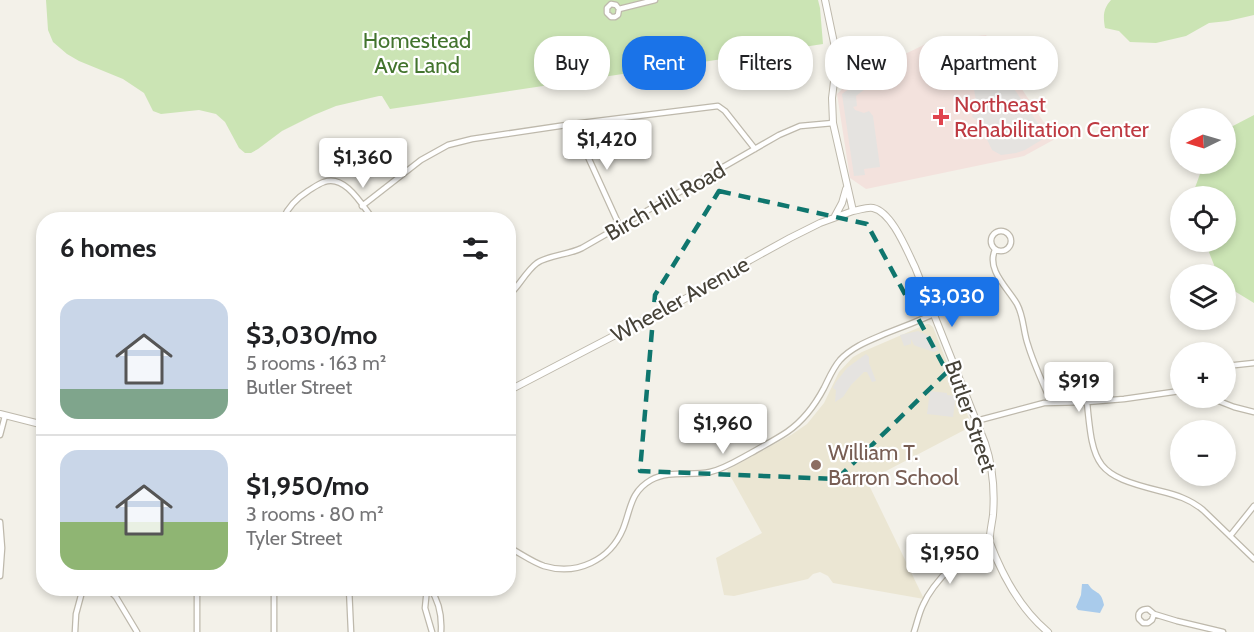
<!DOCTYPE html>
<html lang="en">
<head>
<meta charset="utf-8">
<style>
	:root { --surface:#fff; --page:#f6f6f6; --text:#202124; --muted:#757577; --line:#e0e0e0; --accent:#1a73e8 }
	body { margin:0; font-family:Cabin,sans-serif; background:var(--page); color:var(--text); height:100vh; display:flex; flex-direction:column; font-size:22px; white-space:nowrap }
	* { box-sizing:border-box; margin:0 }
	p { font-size:20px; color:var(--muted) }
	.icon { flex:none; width:33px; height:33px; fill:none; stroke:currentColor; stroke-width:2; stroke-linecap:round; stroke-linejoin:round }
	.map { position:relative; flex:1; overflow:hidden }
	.details { position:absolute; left:36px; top:212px; width:480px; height:384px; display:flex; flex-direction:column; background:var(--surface); border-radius:24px; box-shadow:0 3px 9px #0003 }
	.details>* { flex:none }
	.guide { position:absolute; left:534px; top:36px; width:570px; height:54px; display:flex; gap:12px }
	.needle { width:39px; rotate:265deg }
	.controls { position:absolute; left:1170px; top:108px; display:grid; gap:12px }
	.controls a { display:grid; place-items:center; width:66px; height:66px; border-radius:50%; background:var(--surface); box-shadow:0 3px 9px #0003; font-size:30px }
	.price { position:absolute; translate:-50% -51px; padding:0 14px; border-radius:6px; background:#fff; color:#222; font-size:20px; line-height:39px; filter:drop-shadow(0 2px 3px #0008) }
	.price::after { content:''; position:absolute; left:50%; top:36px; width:18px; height:14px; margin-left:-9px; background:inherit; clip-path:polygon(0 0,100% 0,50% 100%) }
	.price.on { background:var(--accent); color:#fff }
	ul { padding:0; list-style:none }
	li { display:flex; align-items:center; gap:18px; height:150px; padding:0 24px }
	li+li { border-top:2px solid var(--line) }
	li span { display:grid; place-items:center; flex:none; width:168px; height:120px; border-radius:18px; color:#555 }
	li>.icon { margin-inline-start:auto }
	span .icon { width:72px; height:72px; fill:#fffc; stroke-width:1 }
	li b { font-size:26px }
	h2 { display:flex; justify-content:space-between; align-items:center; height:72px; padding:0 24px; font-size:26px }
	.tag { padding:0 21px; border-radius:24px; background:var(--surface); box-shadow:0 3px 9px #0003; font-size:21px; line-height:54px }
	.tag.on { background:var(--accent); color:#fff }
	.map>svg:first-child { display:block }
</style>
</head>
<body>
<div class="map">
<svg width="1254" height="632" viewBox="0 0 1254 632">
	<rect width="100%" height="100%" fill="#f3f1e9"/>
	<path fill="#ebe6d3" d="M927,324H929L933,327L972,426L867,481L924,599L833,583L828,576L820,572L813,574L808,579L734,596L724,595L716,558L762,533L727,470L791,435L807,424L824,403L839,372L853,357L862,352Z"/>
	<path fill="#f3e2dd" d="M986,35L1055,139L1024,156L866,189L850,178L837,94L853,79L930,42Z"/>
	<path fill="#cbe4b4" d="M46,0H818L820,8L823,44L390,109L382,96H379L336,106L314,115L282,131L258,149L251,153H245L239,148L225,122L216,114L199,110L161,114L153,111L144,93L123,79L79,61L67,54L53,42L48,30Z
		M1111,0H1254V15L1228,21L1209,23L1186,36L1156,43L1130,42L1119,31L1105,28C1103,16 1103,9 1111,0Z
		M1254,115V303L1236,292L1226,282V274H1220L1216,270L1205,242H1226V196H1192L1200,174L1205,164H1226V131L1231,127Z"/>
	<path fill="#e5e3e0" d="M987,70L988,74L997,73L1001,70L1044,132L1040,135L1043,139L1025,150L1016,153L1001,155L992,150L983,131L987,130L986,126L972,117L976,101L971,72Z
		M869,74L867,83L869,86L856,96L857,106L853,107L855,110L864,113L869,111L873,116L880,167L864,169L865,175L854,176L842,94Z
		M918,331L931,337L939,350L934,352L916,346L914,345L911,339V344L904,346L900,335Z
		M866,354L869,357V363L876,381L872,382L867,372H864L851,385L843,397L835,402L836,390L833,388L836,382L847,368Z
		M930,391L947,393V395L956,396L953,417L927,414Z"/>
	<path fill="#a9cbeb" d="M1082,584H1088C1095,595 1101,589 1104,605L1100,613L1078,610L1076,607L1081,595Z"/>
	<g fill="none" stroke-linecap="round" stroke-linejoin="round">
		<defs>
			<path id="minor" d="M619,9L618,15L615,17H611L607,13V8L611,4L616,5L619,9L655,0
				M573,124L620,227
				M362,206L421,160L448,145L472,139L573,124L718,106L725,111L755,149
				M283,219C288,207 297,198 308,191C313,188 318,184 324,182C345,174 362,205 373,219
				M991 241a10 10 0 1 1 20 0a10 10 0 1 1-20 0Z
				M995,250C986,270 1008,288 1017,304C1024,317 1023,331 1028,345C1034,365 1043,383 1051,402
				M508,296C519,287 525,272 537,263C549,255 568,255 582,248L779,135L800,126L833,123
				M1226,366L1254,363
				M1211,398L1234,407L1254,412
				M1087,402C1093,467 1096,475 1160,491C1176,495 1190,499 1203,510L1254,559
				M976,421L1044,403L1087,402L1124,399L1180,391
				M0,435L5,416
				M0,522L2,548L0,576
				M1230,536L1254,506
				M508,547C520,553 532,562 544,566C577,576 610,560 623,529C631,509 630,492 651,480C669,470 691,476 710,472C724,469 738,460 751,453C763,446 775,440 787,432C803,421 815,405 824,388C829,378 833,368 840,360C853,346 871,340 887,333C903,327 918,321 934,314
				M107,588L116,597L137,632
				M274,588V632
				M349,588L351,632
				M427,588L425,608L432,632
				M430,588C439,601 442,616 441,632
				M1154,614L1152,620L1148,623H1143L1139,619C1137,612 1142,609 1148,609L1154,614L1177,621L1223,632
				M75,632L76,614L83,588
				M197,632V588
				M914,632C917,623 919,613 923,605C933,582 966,549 990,539"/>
			<path id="tertiary" d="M825,0L837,57L832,98L833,123L853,211C860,210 866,207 873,208C892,212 907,251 915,267L985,443C993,467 995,489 993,515C992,524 989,534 990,543C1003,577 1020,609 1048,632
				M835,216L842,203L846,189
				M508,391L696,293L750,260L790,238L820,223L853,211
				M0,414L44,425"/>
		</defs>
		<use href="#minor" stroke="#beb9ac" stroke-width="7"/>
		<use href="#tertiary" stroke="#beb9ac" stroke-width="8"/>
		<use href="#minor" stroke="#fff" stroke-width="4.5"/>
		<use href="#tertiary" stroke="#fff" stroke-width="6"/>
	</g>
	<path fill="none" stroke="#0f766e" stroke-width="4.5" stroke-dasharray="12 8" stroke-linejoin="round" d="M719,191L867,224L947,372L837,479L640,471L655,295Z"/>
	<path fill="#e0444e" stroke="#fff" stroke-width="2" d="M938 108h6v6h6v6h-6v6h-6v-6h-6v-6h6z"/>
	<circle fill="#8d6e63" stroke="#fff" stroke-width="2" cx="816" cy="465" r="6"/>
	<g text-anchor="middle" stroke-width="4.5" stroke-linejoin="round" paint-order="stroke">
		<g font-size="22" fill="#43742e" stroke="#fff">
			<text x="417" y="48">Homestead<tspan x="417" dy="25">Ave Land</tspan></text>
		</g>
		<g font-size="22" fill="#be3a42" stroke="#fff" text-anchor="start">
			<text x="954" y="112">Northeast<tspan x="954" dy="25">Rehabilitation Center</tspan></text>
		</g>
		<g font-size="22" fill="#464238" stroke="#fff">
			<text transform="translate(665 201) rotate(-30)" y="8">Birch Hill Road</text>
			<text transform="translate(680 299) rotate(-29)" y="8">Wheeler Avenue</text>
			<text transform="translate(971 416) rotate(71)" y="8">Butler Street</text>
		</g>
		<g font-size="22" fill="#785e54" stroke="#fff" text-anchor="start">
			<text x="828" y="460">William T.<tspan x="828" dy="25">Barron School</tspan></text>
		</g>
	</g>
</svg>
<div class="controls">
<a><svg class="needle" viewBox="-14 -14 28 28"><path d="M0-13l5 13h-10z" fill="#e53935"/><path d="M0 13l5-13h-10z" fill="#757577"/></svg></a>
<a><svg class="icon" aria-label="locate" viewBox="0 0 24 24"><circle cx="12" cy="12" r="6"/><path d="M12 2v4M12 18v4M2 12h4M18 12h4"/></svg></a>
<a><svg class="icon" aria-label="layers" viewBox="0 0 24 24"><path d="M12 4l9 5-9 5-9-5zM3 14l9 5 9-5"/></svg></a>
<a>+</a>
<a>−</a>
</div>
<b class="price" style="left:607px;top:171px">$1,420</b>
<b class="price" style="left:363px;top:189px">$1,360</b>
<b class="price on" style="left:952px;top:328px">$3,030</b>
<b class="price" style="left:1079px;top:413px">$919</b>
<b class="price" style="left:723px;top:455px">$1,960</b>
<b class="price" style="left:950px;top:585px">$1,950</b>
<div class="guide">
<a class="tag">Buy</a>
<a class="tag on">Rent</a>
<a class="tag">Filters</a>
<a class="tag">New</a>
<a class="tag">Apartment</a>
</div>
<section class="details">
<h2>6 homes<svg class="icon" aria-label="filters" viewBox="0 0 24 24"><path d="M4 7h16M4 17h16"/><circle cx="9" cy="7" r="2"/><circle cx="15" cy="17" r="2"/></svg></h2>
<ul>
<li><span style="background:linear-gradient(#c9d6e8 75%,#7fa58c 0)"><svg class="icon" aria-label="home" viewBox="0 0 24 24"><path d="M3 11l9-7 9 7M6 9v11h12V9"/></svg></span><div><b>$3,030/mo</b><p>5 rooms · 163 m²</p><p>Butler Street</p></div></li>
<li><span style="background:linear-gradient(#c9d6e8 60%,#8fb573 0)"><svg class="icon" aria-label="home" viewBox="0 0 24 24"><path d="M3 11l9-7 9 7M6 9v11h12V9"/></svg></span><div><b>$1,950/mo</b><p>3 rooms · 80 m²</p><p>Tyler Street</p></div></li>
</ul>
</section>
</div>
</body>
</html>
